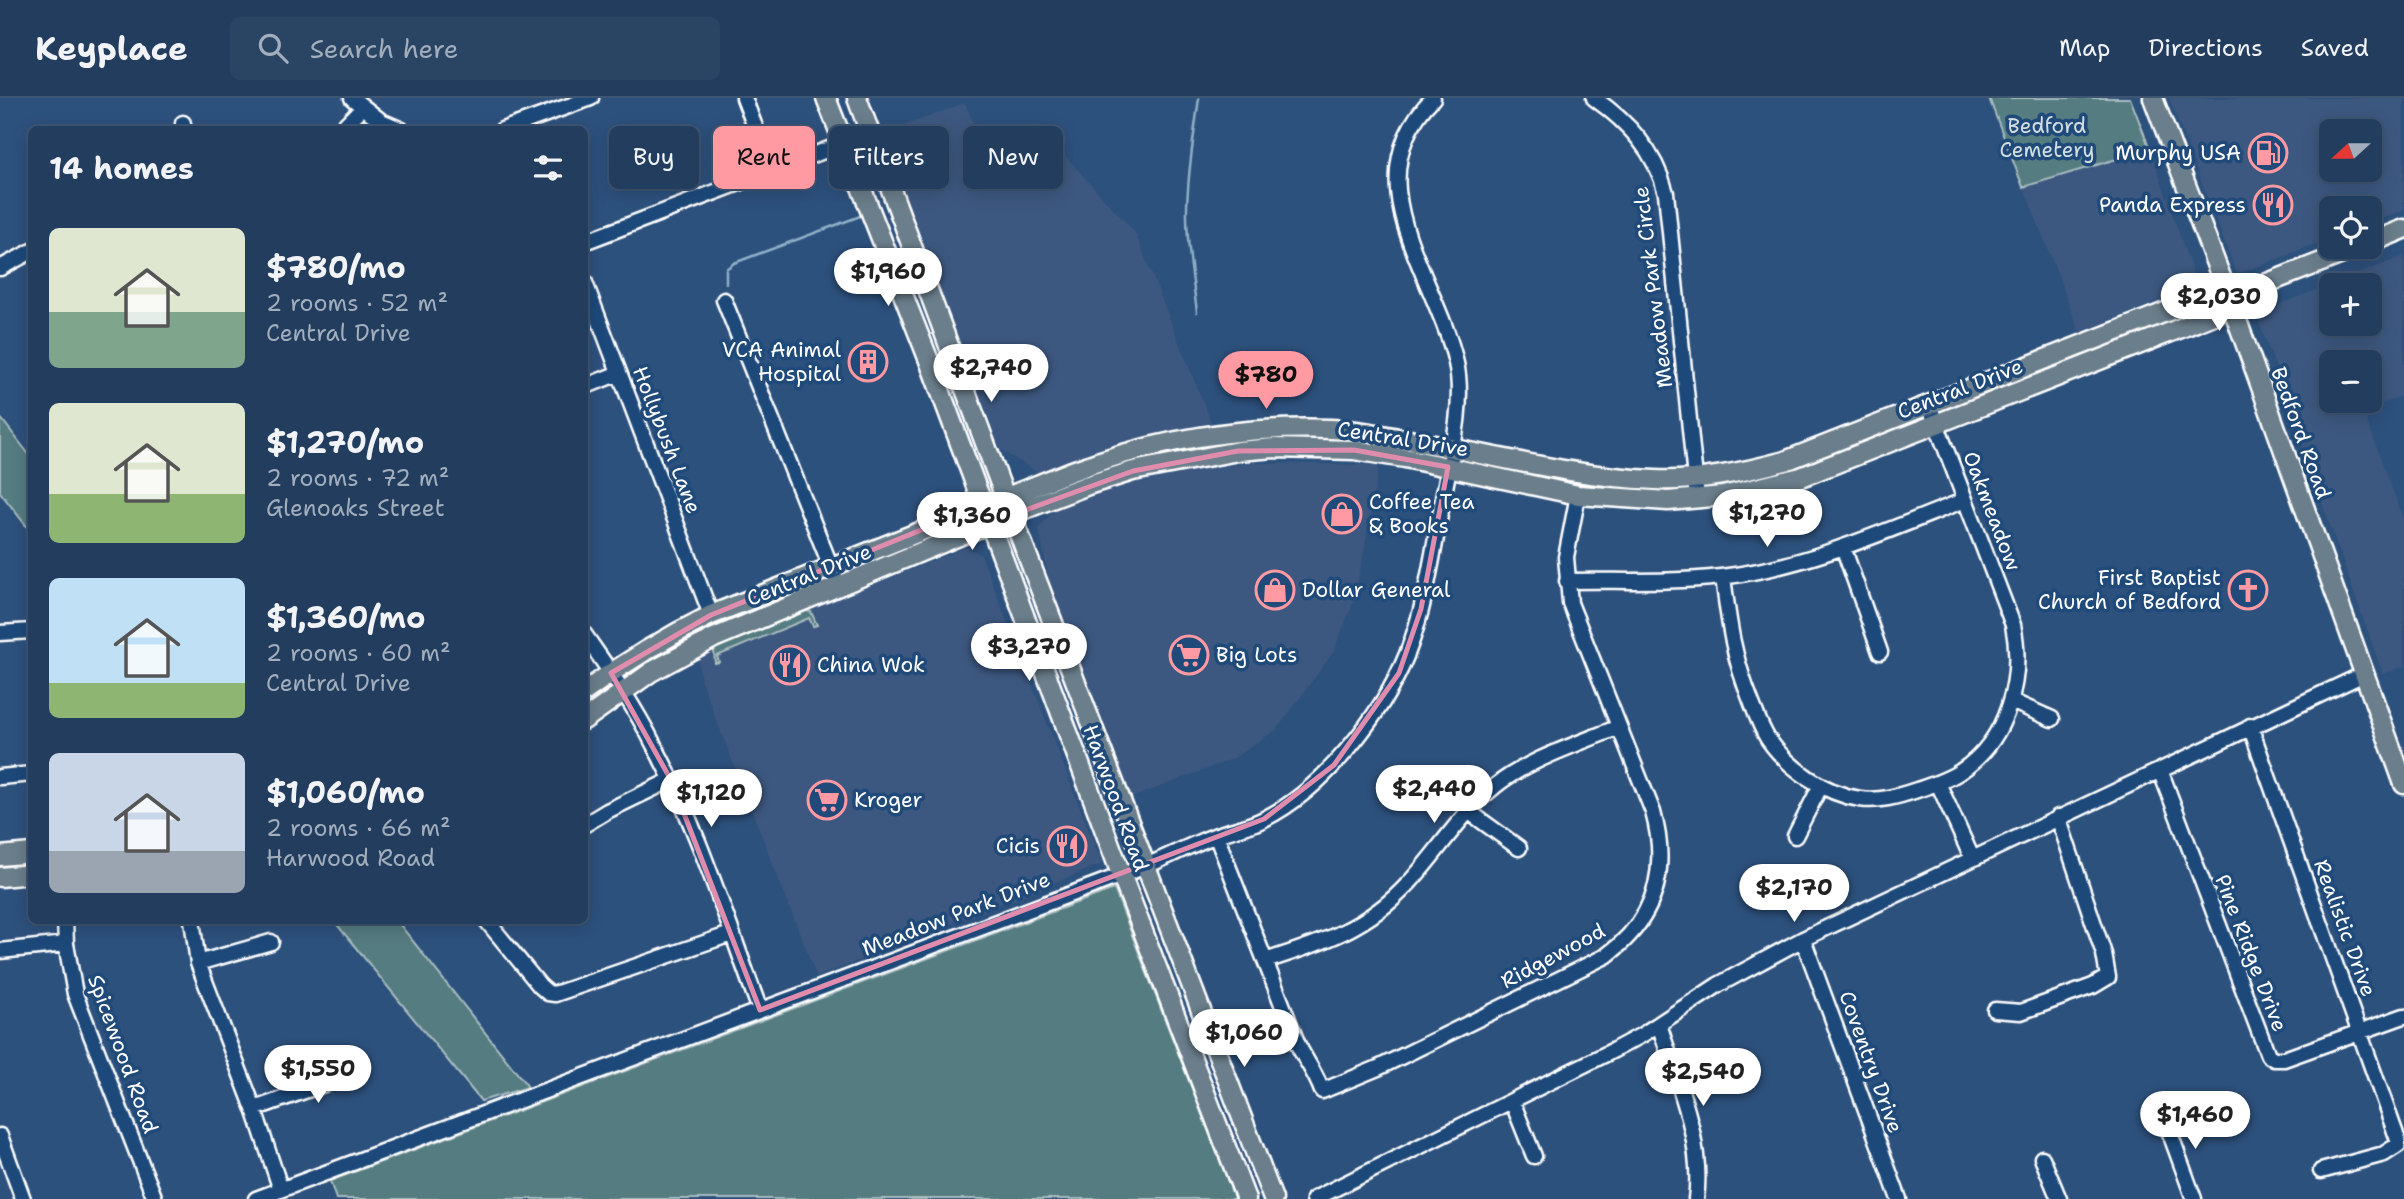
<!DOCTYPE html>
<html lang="en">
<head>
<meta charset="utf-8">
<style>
	:root { --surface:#223d5e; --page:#2a4464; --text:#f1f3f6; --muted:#a2aebc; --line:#3f5673; --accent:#ff9aa2 }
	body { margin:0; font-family:"Shantell Sans",sans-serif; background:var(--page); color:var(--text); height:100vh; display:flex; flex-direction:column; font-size:26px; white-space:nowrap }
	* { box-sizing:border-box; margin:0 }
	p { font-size:23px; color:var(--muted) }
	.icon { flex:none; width:38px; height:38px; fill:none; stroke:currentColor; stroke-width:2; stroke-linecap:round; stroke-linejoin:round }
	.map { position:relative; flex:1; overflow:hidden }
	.details { position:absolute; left:28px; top:28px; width:560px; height:798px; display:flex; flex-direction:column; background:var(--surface); border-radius:10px; box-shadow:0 4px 18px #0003,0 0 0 2px var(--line) }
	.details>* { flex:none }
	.top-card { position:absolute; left:609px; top:28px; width:665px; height:63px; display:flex; gap:14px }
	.needle { width:46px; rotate:249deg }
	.controls { position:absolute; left:2319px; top:21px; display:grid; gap:14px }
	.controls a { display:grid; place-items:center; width:63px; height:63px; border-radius:10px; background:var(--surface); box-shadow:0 4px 18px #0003,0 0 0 2px var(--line); font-size:35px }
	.price { position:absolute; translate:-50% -60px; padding:0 16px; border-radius:24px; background:#fff; color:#222; font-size:23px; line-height:46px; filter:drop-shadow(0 2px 4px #0008) }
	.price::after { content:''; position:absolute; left:50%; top:42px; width:21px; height:16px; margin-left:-10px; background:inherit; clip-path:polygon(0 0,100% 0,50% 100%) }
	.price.current { background:var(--accent); color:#111 }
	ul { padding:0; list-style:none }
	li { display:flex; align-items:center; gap:21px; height:175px; padding:0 21px }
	li span { display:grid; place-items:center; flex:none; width:196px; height:140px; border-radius:10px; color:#555 }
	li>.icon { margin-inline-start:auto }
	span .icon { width:84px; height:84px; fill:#fffc; stroke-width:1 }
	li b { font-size:30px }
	h2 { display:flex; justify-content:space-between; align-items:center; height:84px; padding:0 21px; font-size:30px }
	.chip { padding:0 24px; border-radius:10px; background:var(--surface); box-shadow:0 4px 18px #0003,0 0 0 2px var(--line); font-size:24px; line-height:63px }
	.chip.current { background:var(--accent); color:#111 }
	header { display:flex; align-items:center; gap:42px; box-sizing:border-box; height:98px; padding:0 35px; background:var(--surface); border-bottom:2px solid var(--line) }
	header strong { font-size:33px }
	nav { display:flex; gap:38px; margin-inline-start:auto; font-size:24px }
	.search { width:490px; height:63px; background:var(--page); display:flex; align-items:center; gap:18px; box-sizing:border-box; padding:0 24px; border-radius:10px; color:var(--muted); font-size:26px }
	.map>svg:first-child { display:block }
</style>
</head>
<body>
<header>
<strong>Keyplace</strong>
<div class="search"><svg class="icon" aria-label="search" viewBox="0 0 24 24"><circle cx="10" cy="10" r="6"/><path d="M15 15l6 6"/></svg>Search here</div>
<nav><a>Map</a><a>Directions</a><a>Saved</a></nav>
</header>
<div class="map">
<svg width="2404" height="1101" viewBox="0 0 2404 1101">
	<rect width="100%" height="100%" fill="#2d517d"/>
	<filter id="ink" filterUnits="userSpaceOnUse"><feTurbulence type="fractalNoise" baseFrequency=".0143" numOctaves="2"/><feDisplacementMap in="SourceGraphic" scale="14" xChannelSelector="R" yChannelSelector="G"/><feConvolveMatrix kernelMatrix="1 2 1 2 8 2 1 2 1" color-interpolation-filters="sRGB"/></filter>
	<g filter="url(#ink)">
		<path fill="#3d5980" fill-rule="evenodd" d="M2169,0H2404V112L2370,125V110H2331V140L2237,176ZM2331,33H2370V72H2331Z
			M965,5L982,48L1037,27L1135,135L1211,324L1141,340L1039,375L1001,352L882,36Z
			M2150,51L2197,188L2080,234L2024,89Z
			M2404,158V297L2363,313L2404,423V568L2383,576L2291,317L2294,316L2259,225L2265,212ZM2331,187H2370V226H2331ZM2331,264H2370V303H2331Z
			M1251,365L1379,367L1363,459L1351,510L1333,554L1277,631L1232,661L1131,700L1049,483L1039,430L1055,411L1146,379Z
			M967,449L981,457L1102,766L817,879L701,582L698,560L716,552V550Z"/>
		<path fill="#547b81" stroke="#aabdc0" stroke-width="2" d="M1989,0H2130L2150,51L2023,89Z
			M0,319L31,359V434L0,394Z
			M795,496L798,497L631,578V575L710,527Z
			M806,513L811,514L817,527L813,528L809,520L717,558L719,564L715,565L714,553L716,550Z
			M1114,791L1235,1101H336L330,1083Z
			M334,823H397L528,989L481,1003Z"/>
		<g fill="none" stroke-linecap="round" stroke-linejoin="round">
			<path stroke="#8fb0c7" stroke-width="2.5" d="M726,185V171L734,165L863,117
				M1197,214C1192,174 1184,132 1188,91C1190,60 1195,30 1199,0"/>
			<defs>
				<path id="minor" d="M352,0L381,23L402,32
					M744,0L772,73
					M1594,0C1629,25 1655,53 1666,95L1697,400
					M183,25V32
					M340,32L362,10
					M502,32L591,0
					M584,144L871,35
					M0,170L32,153
					M584,182L711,517
					M724,202L839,489
					M584,289L619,275
					M1843,449L1880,554
					M1723,479C1729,526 1733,558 1751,603C1756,616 1761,630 1768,641C1788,670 1825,696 1860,701C1879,704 1899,698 1917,692C1932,687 1948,682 1961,673C2008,642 2024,579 2013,527L1929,307
					M1567,483C1618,482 1670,485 1721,479C1806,469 1886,433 1965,402
					M0,535L32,533
					M584,536C610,573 635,609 655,649C699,732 727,824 760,912
					M2011,603L2052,621
					M2250,628L2398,1042V1047L2384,1056L2321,1073
					M2160,672L2268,957L2274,961H2284L2404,918
					M0,679L32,676
					M1938,685L1972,760
					M1468,713L1519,750
					M584,727L607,713L671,682
					M1216,737L1298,947C1306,963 1316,976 1322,993L1378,970L1606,858C1656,821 1669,772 1653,714L1570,505L1566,459L1578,397
					M1795,738L1821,687
					M65,822L66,846L75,896L155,1101
					M192,822L198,865L254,1011L281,1092
					M486,822L540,888L548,895L555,896L731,836
					M1803,841L1899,1101
					M0,853L66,846
					M1265,863C1322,845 1368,830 1409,785C1438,754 1460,716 1494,689C1525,663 1580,645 1619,629
					M198,865L271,844
					M1995,912L2021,914L2093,888L2108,879L2104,856L2058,719
					M1659,926C1676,981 1704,1042 1696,1101
					M1512,1003L1534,1058
					M254,1011L338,981L361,968
					M2163,1016L2194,1101
					M0,1038L23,1101
					M2042,1060L2059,1101
					M256,1101L1146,768C1169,758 1191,747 1214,738C1230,732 1249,729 1264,721C1323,692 1383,616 1407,556C1425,510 1432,460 1441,412C1448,368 1466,309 1456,265C1436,176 1350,84 1433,0
					M1314,1101L1614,952L1642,937L1718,887L1803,841L2364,576"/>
				<path id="major" d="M826,0L928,260L1121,776L1246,1101
					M857,0L1005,399L1273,1101
					M2153,0L2229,200L2404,686
					M2370,145L2404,131
					M584,594C625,564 666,539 711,517L1072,373C1154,342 1243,328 1331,331C1364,332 1398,340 1430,346C1504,360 1579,379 1655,382C1698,384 1743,374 1785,363L2209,197L2229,200
					M584,622L651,574L714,540L1012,416L1088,387L1133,373L1238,353L1274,350L1354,352L1405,360L1578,397L1668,403L1723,398L1801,379L2181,230L2216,216L2229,200L2360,149
					M0,758L32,755
					M0,779L32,776"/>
			</defs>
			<use href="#minor" stroke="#fff" stroke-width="19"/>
			<use href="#major" stroke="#fff" stroke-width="23"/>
			<use href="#minor" stroke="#1f4a7a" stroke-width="14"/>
			<use href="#major" stroke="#6b7e8b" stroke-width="18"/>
		</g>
	</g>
	<path fill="none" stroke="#e08cad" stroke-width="5" stroke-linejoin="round" d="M1354,352L1448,369L1421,511L1399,575L1334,667L1264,721L760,912L671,682L611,575L711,517L983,407L990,425L1133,373L1238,353Z"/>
	<defs>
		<symbol id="fuel-ring" viewBox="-11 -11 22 22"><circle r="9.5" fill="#1f4a7a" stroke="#ff9aa2" stroke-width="1.5"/><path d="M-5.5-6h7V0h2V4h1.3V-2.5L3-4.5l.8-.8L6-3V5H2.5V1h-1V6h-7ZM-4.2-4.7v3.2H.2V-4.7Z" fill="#ff9aa2"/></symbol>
		<symbol id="restaurant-ring" viewBox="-11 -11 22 22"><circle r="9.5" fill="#1f4a7a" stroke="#ff9aa2" stroke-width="1.5"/><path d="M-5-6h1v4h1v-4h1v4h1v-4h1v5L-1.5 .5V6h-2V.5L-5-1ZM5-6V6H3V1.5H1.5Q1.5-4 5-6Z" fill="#ff9aa2"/></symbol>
		<symbol id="building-ring" viewBox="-11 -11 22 22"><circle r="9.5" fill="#1f4a7a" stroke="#ff9aa2" stroke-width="1.5"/><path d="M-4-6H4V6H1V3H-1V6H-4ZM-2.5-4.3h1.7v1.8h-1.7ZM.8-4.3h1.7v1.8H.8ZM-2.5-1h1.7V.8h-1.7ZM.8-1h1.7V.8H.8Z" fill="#ff9aa2"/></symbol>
		<symbol id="shop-ring" viewBox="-11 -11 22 22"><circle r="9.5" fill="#1f4a7a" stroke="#ff9aa2" stroke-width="1.5"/><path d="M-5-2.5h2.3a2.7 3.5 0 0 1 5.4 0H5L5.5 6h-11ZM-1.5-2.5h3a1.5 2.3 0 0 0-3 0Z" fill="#ff9aa2"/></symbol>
		<symbol id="church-ring" viewBox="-11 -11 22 22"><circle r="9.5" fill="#1f4a7a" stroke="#ff9aa2" stroke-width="1.5"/><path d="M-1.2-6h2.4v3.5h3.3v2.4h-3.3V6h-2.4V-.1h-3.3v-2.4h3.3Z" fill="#ff9aa2"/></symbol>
		<symbol id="supermarket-ring" viewBox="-11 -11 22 22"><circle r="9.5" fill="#1f4a7a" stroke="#ff9aa2" stroke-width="1.5"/><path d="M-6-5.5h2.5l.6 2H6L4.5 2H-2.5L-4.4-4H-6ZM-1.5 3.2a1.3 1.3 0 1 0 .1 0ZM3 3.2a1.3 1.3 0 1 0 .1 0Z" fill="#ff9aa2"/></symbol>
	</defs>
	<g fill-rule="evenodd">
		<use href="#fuel-ring" x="2246" y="33" width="44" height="44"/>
		<use href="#restaurant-ring" x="2251" y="85" width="44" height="44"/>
		<use href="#building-ring" x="846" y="242" width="44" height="44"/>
		<use href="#shop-ring" x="1320" y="394" width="44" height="44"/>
		<use href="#shop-ring" x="1253" y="470" width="44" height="44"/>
		<use href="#church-ring" x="2226" y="470" width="44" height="44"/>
		<use href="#supermarket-ring" x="1167" y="535" width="44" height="44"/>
		<use href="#restaurant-ring" x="768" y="545" width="44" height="44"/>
		<use href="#supermarket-ring" x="805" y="680" width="44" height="44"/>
		<use href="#restaurant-ring" x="1045" y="726" width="44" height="44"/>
	</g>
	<g text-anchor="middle" stroke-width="7" stroke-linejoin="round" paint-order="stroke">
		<g font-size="21" fill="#d4dee0" stroke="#1f4a7a">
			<text x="2047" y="35">Bedford<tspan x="2047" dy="24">Cemetery</tspan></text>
		</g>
		<g font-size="21" fill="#fff" stroke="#1f4a7a" text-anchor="end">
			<text x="2241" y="62">Murphy USA</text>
			<text x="2246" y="114">Panda Express</text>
			<text x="841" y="259">VCA Animal<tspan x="841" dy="24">Hospital</tspan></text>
			<text x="1369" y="411" text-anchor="start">Coffee Tea<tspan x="1369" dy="24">&amp; Books</tspan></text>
			<text x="2221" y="487">First Baptist<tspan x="2221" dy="24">Church of Bedford</tspan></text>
			<text x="1302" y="499" text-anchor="start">Dollar General</text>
			<text x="1216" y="564" text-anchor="start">Big Lots</text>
			<text x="817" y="574" text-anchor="start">China Wok</text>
			<text x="854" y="709" text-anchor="start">Kroger</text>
			<text x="1040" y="755">Cicis</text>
		</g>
		<g font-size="21" fill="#fff" stroke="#1f4a7a">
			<text transform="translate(1653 189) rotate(-97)" y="7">Meadow Park Circle</text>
			<text transform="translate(1960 291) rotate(-21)" y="7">Central Drive</text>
			<text transform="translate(2301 335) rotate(70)" y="7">Bedford Road</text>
			<text transform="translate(1403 341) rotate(9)" y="7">Central Drive</text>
			<text transform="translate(667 342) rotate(69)" y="7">Hollybush Lane</text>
			<text transform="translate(1992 413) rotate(69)" y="7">Oakmeadow</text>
			<text transform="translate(809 477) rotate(-22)" y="7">Central Drive</text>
			<text transform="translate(1116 700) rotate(70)" y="7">Harwood Road</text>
			<text transform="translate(956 816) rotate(-21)" y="7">Meadow Park Drive</text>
			<text transform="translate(2345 830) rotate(70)" y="7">Realistic Drive</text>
			<text transform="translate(2251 855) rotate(69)" y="7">Pine Ridge Drive</text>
			<text transform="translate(1553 858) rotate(-28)" y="7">Ridgewood</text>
			<text transform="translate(123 956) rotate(70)" y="7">Spicewood Road</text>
			<text transform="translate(1871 964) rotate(70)" y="7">Coventry Drive</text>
		</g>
	</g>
</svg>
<div class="controls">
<a><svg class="needle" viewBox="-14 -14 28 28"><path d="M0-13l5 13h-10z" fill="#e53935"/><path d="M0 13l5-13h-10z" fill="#a2aebc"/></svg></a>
<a><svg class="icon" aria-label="locate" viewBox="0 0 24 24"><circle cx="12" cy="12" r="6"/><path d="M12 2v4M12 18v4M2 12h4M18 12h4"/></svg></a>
<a>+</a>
<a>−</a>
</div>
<b class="price" style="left:888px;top:210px">$1,960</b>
<b class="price" style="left:2219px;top:235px">$2,030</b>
<b class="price" style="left:991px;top:306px">$2,740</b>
<b class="price current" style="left:1266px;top:313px">$780</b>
<b class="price" style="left:1767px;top:451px">$1,270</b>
<b class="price" style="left:972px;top:454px">$1,360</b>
<b class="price" style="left:1029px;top:585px">$3,270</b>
<b class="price" style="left:1434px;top:727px">$2,440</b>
<b class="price" style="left:711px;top:731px">$1,120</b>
<b class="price" style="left:1794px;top:826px">$2,170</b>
<b class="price" style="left:1244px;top:971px">$1,060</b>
<b class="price" style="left:318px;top:1007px">$1,550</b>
<b class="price" style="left:1703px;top:1010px">$2,540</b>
<b class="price" style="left:2195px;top:1053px">$1,460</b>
<div class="top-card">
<a class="chip">Buy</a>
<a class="chip current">Rent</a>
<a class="chip">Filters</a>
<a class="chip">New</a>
</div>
<section class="details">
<h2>14 homes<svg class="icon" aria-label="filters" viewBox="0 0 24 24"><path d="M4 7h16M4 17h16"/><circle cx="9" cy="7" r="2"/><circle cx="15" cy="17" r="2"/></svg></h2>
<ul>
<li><span style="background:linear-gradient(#dfe7d0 60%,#7fa58c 0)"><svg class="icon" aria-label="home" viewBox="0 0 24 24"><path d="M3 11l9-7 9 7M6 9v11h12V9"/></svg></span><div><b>$780/mo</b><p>2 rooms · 52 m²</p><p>Central Drive</p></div></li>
<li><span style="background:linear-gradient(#dfe7d0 65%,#8fb573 0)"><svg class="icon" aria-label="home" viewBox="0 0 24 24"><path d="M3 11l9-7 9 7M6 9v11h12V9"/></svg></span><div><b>$1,270/mo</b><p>2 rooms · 72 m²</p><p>Glenoaks Street</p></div></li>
<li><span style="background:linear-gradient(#bfe0f5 75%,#8fb573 0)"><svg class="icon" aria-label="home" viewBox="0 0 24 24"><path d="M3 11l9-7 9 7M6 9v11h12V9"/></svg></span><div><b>$1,360/mo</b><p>2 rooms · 60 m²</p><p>Central Drive</p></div></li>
<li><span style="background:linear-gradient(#c9d6e8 70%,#9aa5b1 0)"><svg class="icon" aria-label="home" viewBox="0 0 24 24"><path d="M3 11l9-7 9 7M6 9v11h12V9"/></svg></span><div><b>$1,060/mo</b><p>2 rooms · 66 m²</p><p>Harwood Road</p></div></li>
</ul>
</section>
</div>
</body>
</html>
